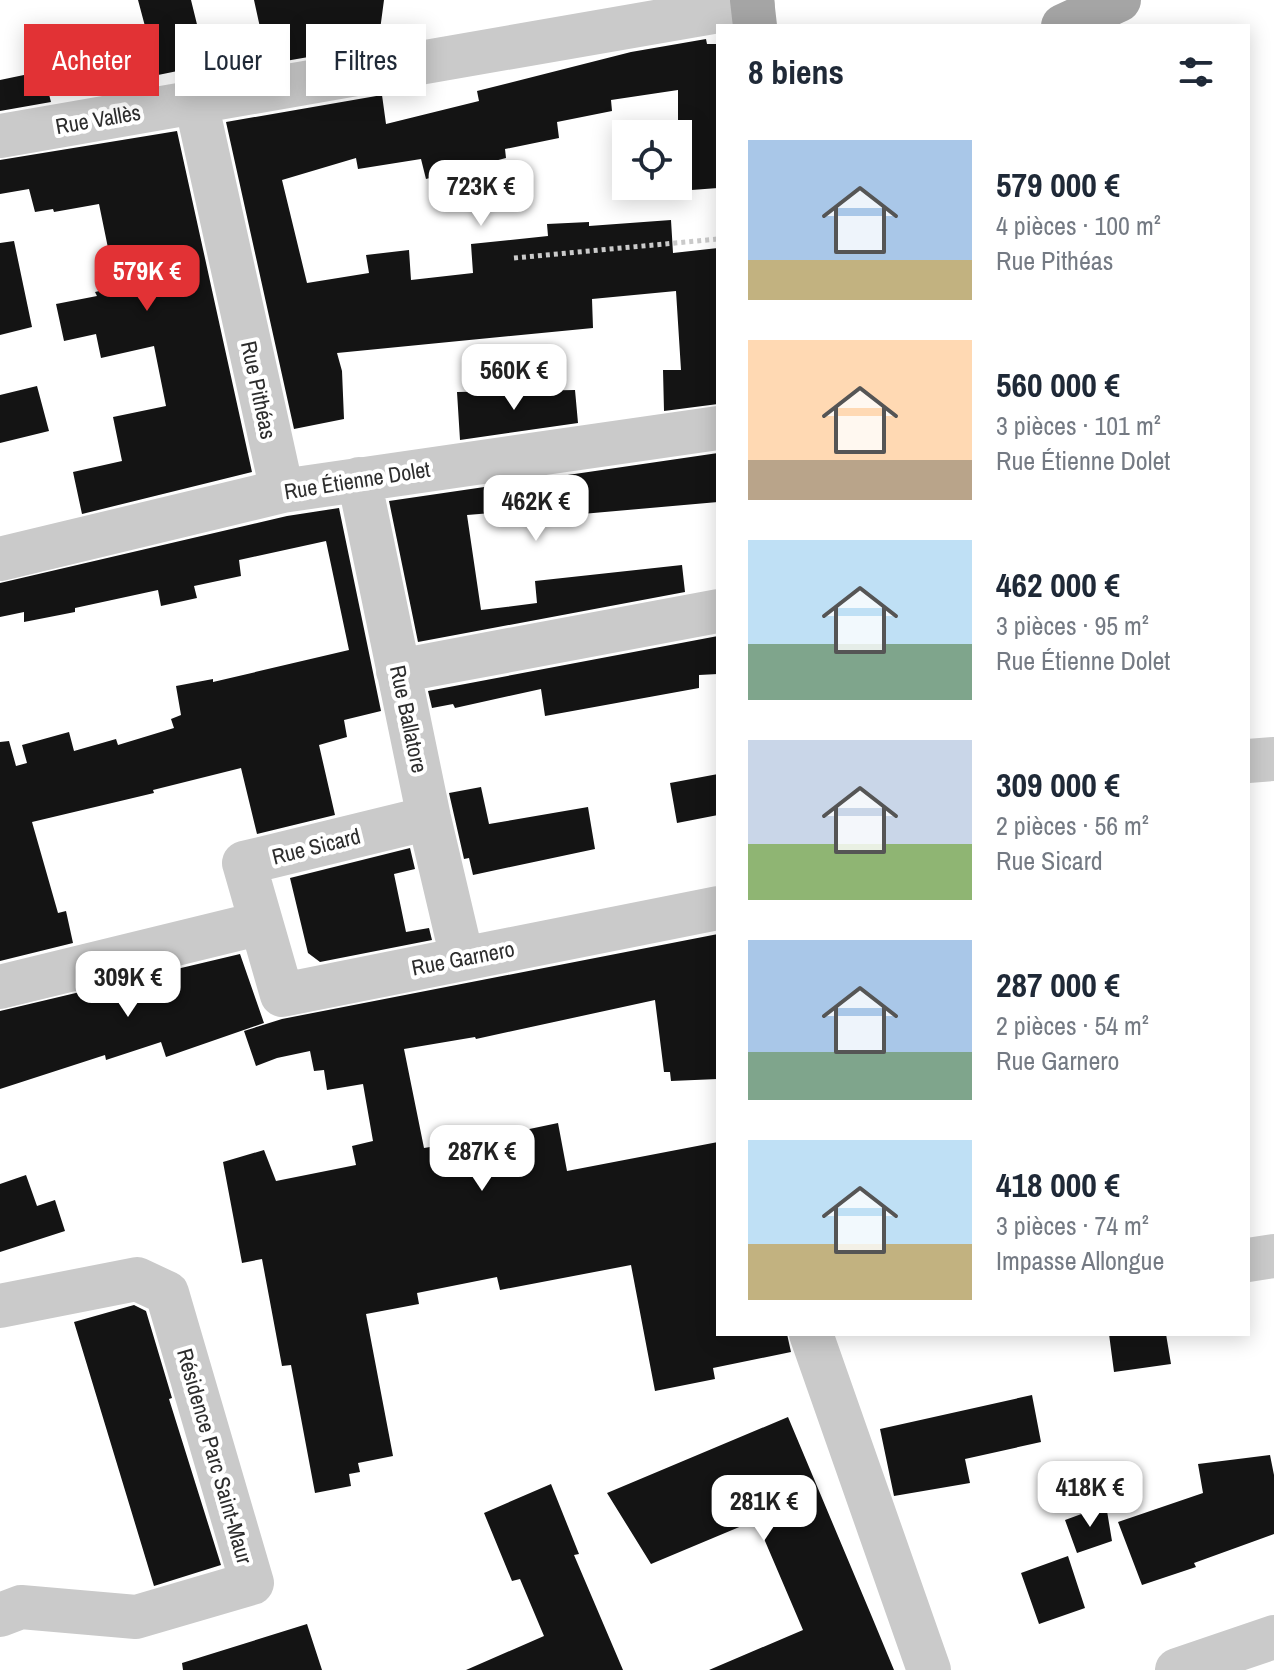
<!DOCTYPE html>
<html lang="fr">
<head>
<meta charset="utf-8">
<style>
	:root { --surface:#fff; --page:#f2f2f3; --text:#1f2937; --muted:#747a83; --accent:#e23235 }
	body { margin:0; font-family:"Archivo Narrow",sans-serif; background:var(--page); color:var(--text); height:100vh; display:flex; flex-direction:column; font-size:30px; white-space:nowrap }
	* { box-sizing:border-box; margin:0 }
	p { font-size:26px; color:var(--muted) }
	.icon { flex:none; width:44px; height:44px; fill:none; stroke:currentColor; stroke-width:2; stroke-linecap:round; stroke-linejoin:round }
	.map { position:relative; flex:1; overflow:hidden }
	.details { position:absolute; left:716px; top:24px; width:534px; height:1312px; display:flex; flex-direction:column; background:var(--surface); border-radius:0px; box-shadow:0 4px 20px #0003 }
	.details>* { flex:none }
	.top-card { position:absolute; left:24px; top:24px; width:572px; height:72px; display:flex; gap:16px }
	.tools { position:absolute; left:612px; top:120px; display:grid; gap:16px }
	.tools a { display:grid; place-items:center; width:80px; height:80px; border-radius:0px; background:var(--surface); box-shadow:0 4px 20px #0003; font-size:40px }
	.price { position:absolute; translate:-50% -68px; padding:0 18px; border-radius:16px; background:#fff; color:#222; font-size:26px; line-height:52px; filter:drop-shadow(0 2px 4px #0008) }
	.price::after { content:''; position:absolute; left:50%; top:48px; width:24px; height:18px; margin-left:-12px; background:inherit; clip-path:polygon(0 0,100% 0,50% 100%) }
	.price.selected { background:var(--accent); color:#fff }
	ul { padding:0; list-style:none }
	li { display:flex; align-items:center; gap:24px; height:200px; padding:0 32px }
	li span { display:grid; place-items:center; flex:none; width:224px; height:160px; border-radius:0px; color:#555 }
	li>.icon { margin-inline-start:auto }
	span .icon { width:96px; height:96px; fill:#fffc; stroke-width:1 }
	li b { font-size:34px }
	h2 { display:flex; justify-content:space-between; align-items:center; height:96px; padding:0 32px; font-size:34px }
	.tag { padding:0 28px; border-radius:0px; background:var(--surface); box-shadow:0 4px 20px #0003; font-size:28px; line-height:72px }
	.tag.selected { background:var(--accent); color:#fff }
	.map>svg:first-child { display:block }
</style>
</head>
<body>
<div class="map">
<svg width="1274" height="1670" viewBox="0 0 1274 1670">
	<rect width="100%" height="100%" fill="#fff"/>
	<path fill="#141414" d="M138,0H191L207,65L158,75Z
		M254,0H384L378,45L268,64Z
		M706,39L707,44H718V188L678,191V90L611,100L612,111L557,122L559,138L505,149L506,158L426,179L421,159L358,169L356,158L282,180L307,283L369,273L366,255L409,250L411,280L473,273L471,244L548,236L547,224L589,222V226L671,220L673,253L718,248V404L664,411L663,370H681L676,291L592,299L593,328L337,353L342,371L344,419L294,429L226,122L382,95L386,124L479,101L477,91L631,52Z
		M43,71L51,102L0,111V80Z
		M177,131L252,472L82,514L73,472L122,461L113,417L166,406L154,346L101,358L96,334L64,341L56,304L97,296L95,292L116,287L99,204L54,212L53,209L35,212L29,189L0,194V160Z
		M14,241L32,327L0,335V243Z
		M37,386L49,431L0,443V395Z
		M575,390L578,423L460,440L457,392Z
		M718,453V502L582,514V516L528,521L527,510L467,515L481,610L537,603L535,581L682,565L685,592L418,642L389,501Z
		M339,508L381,711L344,720L347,737L319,745L335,815L257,834L241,768L153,790L154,793L32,822L58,913L66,911L73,943L0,961V742L9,741L16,766L27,763L22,745L69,732L74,751L116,739L118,745L174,728L171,719L181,715L176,686L213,679V682L349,650L326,541L239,560L241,576L194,586L197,598L161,606L158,590L75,608V612L24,622V612L0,617V583L287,516Z
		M718,636V674L699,675V688L545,716L541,689L455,708L453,704L432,708L428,691Z
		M718,774V815L677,823L670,783Z
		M481,787L489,824L588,807L595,849L473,875L469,858L464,859L449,793Z
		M410,848L415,869L394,874L406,932L429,928L432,940L320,962L308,953L290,878Z
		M718,934V1079L671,1081L670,1072H664L655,1000L476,1039L475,1037L404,1049L424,1148L449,1144V1146L558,1123L567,1171L718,1142V1334H787L791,1352L713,1368L715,1379L655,1391L631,1265L500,1290L497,1277L417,1293L419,1304L366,1314L393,1456L358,1463L360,1472L349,1474L351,1486L315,1493L291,1365L282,1366L262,1259L242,1263L223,1162L264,1150L276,1181L356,1165L352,1146L373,1141L363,1084L327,1090L324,1070L314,1071L310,1051L277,1058L256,1066L244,1031L282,1019Z
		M240,954L264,1023L166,1057L161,1042L106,1060L105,1055L0,1089V1011Z
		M26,1175L37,1206L55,1200L65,1231L0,1252V1184Z
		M134,1305L146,1311L172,1398L169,1399L221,1565L154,1586L74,1322Z
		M1109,1334H1166L1171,1364L1114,1372Z
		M1032,1395L1041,1442L965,1459L970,1483L894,1496L880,1429Z
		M788,1417L872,1617L894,1670H709L803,1630L756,1520L651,1564L607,1493Z
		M1270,1455L1274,1475V1534L1194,1563L1196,1567L1142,1585L1118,1522L1203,1493L1198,1464Z
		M551,1484L579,1554L574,1555L623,1670H466L544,1636L520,1579L512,1581L484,1513Z
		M1106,1505L1112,1541L1077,1553L1065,1520Z
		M1068,1556L1085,1608L1039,1624L1021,1573Z
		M307,1624L322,1670H183L182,1663Z"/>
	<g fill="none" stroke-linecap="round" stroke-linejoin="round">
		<path stroke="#cacaca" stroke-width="5" stroke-dasharray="4 4" stroke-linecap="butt" d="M514,258L718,239"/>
		<path stroke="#cacaca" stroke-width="44" d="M196,102L282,491
			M0,136L753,5
			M359,479L429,818L462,958
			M0,559L282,491L718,428
			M398,671L718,611
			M1248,761L1274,759
			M429,818L244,863L282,995L718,908
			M0,987L261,923
			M1248,1260L1274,1256
			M0,1306L137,1279L167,1293L252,1583L136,1617L21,1607L0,1615
			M811,1334L929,1670
			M1177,1670L1274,1637"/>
		<path stroke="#a5a5a5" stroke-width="44" d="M752,0L755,26
			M1063,26L1119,0"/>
	</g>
	<g text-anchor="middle" stroke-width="8" stroke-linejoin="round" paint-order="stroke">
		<g font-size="22" fill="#2d2d2d" stroke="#fff">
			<text transform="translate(98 119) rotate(-10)" y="8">Rue Vallès</text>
			<text transform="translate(259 390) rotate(78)" y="8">Rue Pithéas</text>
			<text transform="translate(357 480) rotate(-9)" y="8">Rue Étienne Dolet</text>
			<text transform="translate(409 719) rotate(78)" y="8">Rue Ballatore</text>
			<text transform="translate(316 846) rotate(-14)" y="8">Rue Sicard</text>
			<text transform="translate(463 958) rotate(-11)" y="8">Rue Garnero</text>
			<text transform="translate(215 1456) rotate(74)" y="8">Résidence Parc Saint-Maur</text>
		</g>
	</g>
</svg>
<div class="tools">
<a><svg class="icon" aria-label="locate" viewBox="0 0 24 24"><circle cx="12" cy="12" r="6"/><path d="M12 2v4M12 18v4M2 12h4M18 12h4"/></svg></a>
</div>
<b class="price" style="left:481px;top:228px">723K €</b>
<b class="price selected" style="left:147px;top:313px">579K €</b>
<b class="price" style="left:514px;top:412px">560K €</b>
<b class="price" style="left:536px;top:543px">462K €</b>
<b class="price" style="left:128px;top:1019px">309K €</b>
<b class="price" style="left:482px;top:1193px">287K €</b>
<b class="price" style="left:1090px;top:1529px">418K €</b>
<b class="price" style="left:764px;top:1543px">281K €</b>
<div class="top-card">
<a class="tag selected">Acheter</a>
<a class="tag">Louer</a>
<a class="tag">Filtres</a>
</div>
<section class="details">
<h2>8 biens<svg class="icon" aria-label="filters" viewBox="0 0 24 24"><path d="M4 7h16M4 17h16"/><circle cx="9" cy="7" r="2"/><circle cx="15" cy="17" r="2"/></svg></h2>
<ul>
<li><span style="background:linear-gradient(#a9c7e8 75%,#c2b280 0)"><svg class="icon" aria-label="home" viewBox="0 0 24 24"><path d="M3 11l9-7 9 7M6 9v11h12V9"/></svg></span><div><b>579 000 €</b><p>4 pièces · 100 m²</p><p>Rue Pithéas</p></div></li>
<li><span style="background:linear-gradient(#ffd9b3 75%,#b9a48a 0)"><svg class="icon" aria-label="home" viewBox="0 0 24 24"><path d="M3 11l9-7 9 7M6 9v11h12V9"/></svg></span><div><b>560 000 €</b><p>3 pièces · 101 m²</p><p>Rue Étienne Dolet</p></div></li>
<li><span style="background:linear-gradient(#bfe0f5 65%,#7fa58c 0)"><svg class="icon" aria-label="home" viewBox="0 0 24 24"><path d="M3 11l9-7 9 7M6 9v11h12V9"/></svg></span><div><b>462 000 €</b><p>3 pièces · 95 m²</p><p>Rue Étienne Dolet</p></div></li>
<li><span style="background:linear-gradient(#c9d6e8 65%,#8fb573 0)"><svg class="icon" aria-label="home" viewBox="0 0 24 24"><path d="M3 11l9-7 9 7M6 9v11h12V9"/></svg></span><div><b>309 000 €</b><p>2 pièces · 56 m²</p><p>Rue Sicard</p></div></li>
<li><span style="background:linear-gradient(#a9c7e8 70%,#7fa58c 0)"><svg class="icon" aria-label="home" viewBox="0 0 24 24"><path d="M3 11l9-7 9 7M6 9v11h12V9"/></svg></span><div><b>287 000 €</b><p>2 pièces · 54 m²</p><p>Rue Garnero</p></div></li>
<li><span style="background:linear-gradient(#bfe0f5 65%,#c2b280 0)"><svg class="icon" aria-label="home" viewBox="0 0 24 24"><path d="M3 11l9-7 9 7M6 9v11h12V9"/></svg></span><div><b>418 000 €</b><p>3 pièces · 74 m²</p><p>Impasse Allongue</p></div></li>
</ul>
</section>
</div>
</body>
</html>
